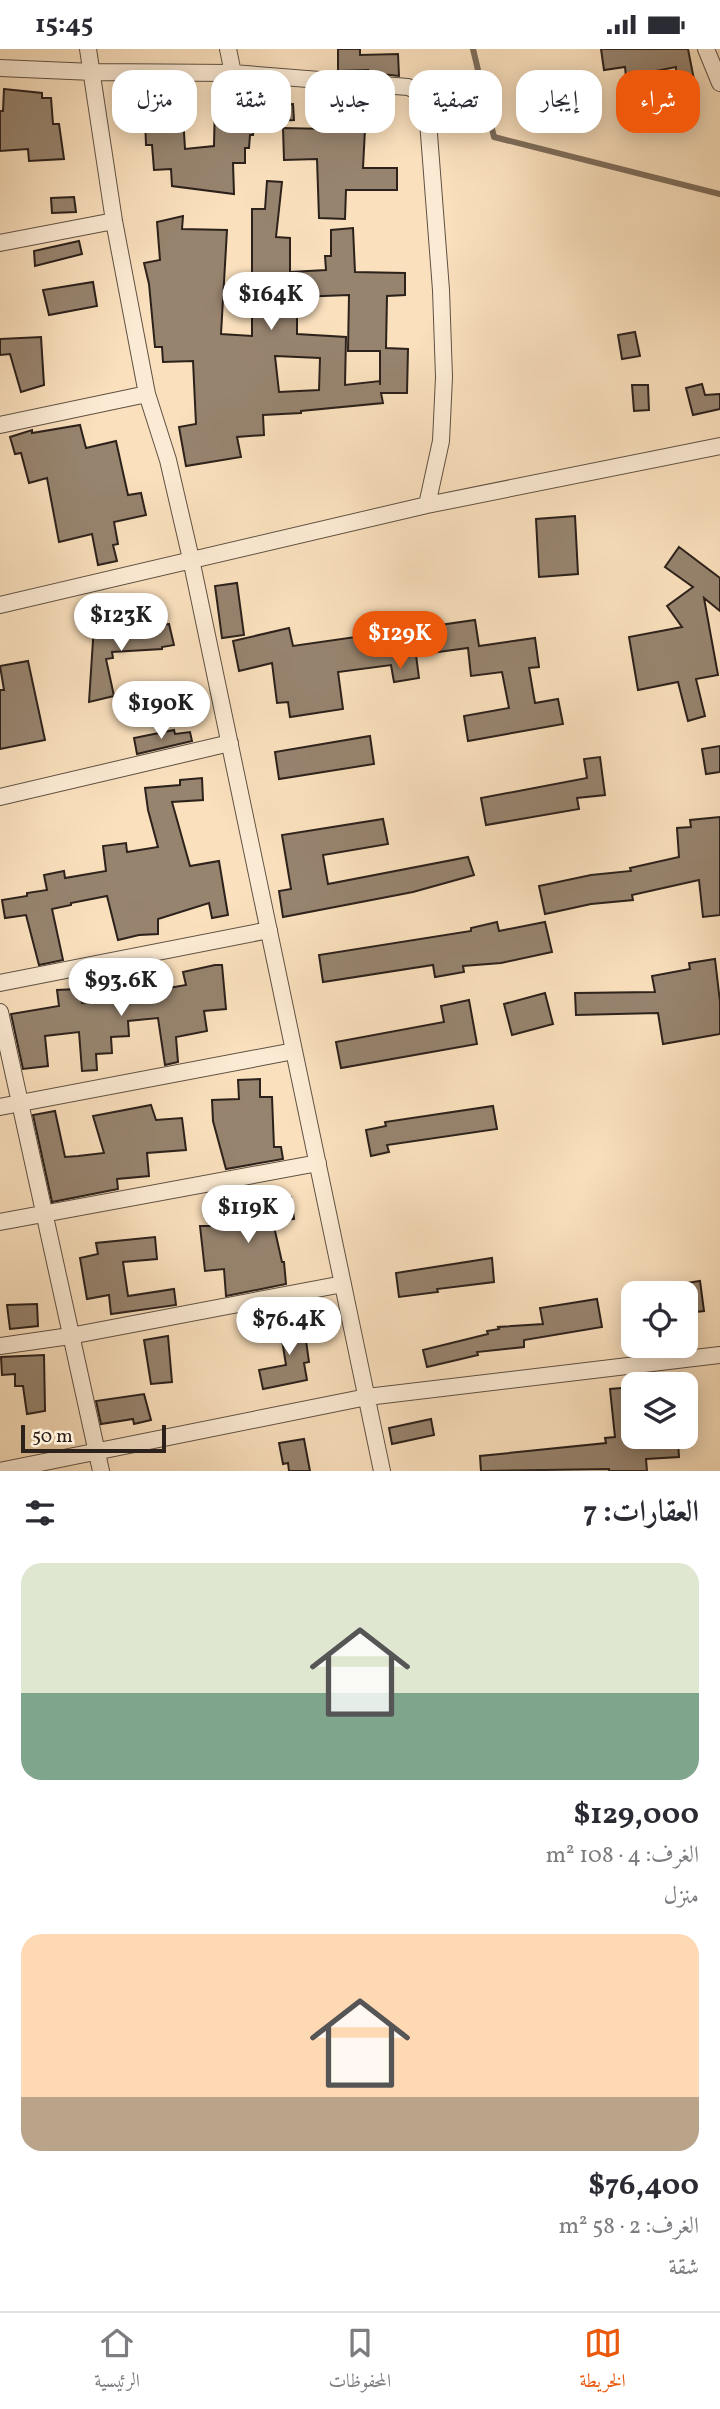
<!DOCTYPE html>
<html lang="ar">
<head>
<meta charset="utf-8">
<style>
	:root { --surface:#fff; --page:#f2f2f3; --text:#2b2b33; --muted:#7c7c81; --line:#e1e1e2; --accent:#ea580c }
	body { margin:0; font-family:Vollkorn,Amiri,serif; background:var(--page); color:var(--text); direction:rtl; height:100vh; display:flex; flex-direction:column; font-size:26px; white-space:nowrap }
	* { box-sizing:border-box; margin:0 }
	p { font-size:23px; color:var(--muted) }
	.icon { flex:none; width:38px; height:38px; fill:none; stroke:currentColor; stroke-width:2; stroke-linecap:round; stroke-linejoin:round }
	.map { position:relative; height:1422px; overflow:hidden; direction:ltr }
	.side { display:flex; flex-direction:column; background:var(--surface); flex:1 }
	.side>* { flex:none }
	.banner { position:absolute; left:21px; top:21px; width:679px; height:63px; direction:rtl; display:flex; gap:14px }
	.controls { position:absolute; left:621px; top:1232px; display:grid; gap:14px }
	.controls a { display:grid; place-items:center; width:77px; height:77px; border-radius:14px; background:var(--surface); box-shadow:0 4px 18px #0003; font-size:35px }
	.scale { position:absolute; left:21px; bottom:18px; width:145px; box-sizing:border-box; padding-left:7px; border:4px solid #2c211b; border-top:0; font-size:19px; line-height:24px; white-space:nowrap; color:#2c211b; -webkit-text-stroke:5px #fcebd4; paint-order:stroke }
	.price { position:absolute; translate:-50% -60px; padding:0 16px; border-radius:24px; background:#fff; color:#222; font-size:23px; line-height:46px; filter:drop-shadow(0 2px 4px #0008) }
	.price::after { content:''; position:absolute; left:50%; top:42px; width:21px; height:16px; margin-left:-10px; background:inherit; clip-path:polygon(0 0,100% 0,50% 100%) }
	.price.on { background:var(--accent); color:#fff }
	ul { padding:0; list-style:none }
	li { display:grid; align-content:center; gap:14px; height:371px; padding:0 21px }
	li span { display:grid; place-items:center; height:217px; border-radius:21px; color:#555 }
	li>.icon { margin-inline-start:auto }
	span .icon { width:126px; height:126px; fill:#fffc; stroke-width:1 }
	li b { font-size:30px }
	h2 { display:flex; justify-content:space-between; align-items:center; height:84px; padding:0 21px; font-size:30px }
	.chip { padding:0 24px; border-radius:21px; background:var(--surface); box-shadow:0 4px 18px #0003; font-size:24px; line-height:63px }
	.chip.on { background:var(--accent); color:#fff }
	.status { display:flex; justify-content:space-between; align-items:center; height:49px; padding:0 35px; background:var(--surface); direction:ltr }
	.status svg { height:19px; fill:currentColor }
	.dock { display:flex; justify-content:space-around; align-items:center; height:98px; border-top:2px solid var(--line); background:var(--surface); font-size:19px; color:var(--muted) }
	.dock a { display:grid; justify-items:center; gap:4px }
	.dock .on { color:var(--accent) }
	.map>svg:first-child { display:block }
</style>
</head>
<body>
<div class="status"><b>15:45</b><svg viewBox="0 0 49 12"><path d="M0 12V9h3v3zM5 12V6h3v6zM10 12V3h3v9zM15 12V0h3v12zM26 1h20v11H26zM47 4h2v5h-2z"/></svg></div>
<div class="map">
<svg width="720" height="1422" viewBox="0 0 720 1422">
	<rect width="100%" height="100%" fill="#fae0bd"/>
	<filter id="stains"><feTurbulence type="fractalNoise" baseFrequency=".00286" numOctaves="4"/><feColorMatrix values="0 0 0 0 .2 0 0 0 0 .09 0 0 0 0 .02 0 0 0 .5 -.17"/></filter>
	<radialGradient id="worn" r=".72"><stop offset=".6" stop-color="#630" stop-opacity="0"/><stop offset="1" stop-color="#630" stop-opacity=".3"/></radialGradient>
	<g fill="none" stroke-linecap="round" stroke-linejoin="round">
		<path stroke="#7e6d5b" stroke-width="6" d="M473,0L494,88L720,145"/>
	</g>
	<path fill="#97846f" stroke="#2c211b" stroke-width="2" fill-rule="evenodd" d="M338,0H360V6L398,5L399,27L381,25V23H368V21L338,22Z
		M601,0H688L698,51L675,50L676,18L626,28L625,18L604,21Z
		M4,40L42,44V49H51L53,75H59L64,110L29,112L28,100L0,102V62H3Z
		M215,54L260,57L293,55L294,71L254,73L253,86H250L249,99H245V114H233L234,145L172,137L171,120L154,121L152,96H146L145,68L183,67L185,100L214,97Z
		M329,63L382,66L381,81L365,80L363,119H397V141H346L345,170L319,169L317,110L284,111L283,79L328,80Z
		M267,132L282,133L276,188L290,189V223L326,221L325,207H331V181L353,179L355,223L405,224V246L387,247L386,299L408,300L407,344H381L383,354L301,362V364L263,366L264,386L237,388L241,408L186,417L179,378L196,375L193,312L163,313L162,298H155L149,235L144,214L160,211L157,173L183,167L182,180L227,181L221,285L252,287V160H265ZM349,246L348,302H380V336V332L345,336L346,288L297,285V248ZM275,307L320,309L319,341L279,343Z
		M74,148L76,163L52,164L51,149Z
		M79,192L82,205L35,217L34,202Z
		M93,233L97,257L49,266L43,241Z
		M635,283L640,307L622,310L618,286Z
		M41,288L44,336L21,343L10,305L0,306V290Z
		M702,335L705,346L720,345V360L693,366L686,339Z
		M632,336H648L649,361L634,362Z
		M80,376L86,399L116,392L128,446L141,444L146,466L114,473L118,495L113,496L117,512L98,516L92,485L59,493L47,429L29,434L21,404L15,405L10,388L32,381V384Z
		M575,467L578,525L539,528L536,470Z
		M679,498L720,529V562L704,549L718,626L696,630L705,667L688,672L678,633L638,641L629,588L682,578L667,557L693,538L665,518Z
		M237,534L244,586L222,589L215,537Z
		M475,571L479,597L535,589L539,618L529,619L535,654L558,650L563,675L468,692L464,667L509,659L502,623L471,627L468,599L416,606L419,629L394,633L391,616L338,623L343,660L290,668L288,653L277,654L272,614L239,622L233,592L289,579L293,597Z
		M169,575L174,596L162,598V600L112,603L113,609L106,610L114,647L89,653L94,576H98L100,583L148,579Z
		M28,612L45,691L0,700V641H4L0,617Z
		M174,681L175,685L190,683L192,692L137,705L134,689Z
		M370,687L374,715L279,730L275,703Z
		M720,697V723L706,725L702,700Z
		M600,708L605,746L577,749L579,760L486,776L481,749L587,729L584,710Z
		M202,729L203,751L172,753L190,817L219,812L228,866L212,869L209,854L158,870V885L139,886L118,891L107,847L71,854V856L52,860L63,911L39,916L26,866L5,869L2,851L27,847V844L47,841L44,826L64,822L65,829L106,822L103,797L126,794L127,803L158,798L148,761L145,739L180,736V731Z
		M720,768V866L703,868L699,831L632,846L633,851L591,855L545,865L539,837L591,826L631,822L630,819L679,808L677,779L691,778L690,771Z
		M383,770L388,795L323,806L328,835L468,808L474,826L413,843L283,868L279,842L291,840L282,786Z
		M497,873L499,882L545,873L552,903L501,914L463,917L464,923L435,928L433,916L323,933L319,906L471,882V879Z
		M715,910L720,953V985L663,995L658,964L576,966L575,944L655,943L652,927L690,920L689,914Z
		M215,916H222L226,960L204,962L207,982L176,988L178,1013L165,1016L158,969L128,972L129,987L111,988L112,1004L96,1005L97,1021L82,1022L79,983L45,987L48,1017L23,1020L11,965L59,957L57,941L78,940L82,954L128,949V946L186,936L183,923Z
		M545,944L553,975L512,986L504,955Z
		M469,951L477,995L341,1019L336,993L444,973L441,957Z
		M260,1030V1048H272L274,1098H281L283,1110L226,1120L213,1072L212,1051L239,1050L238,1031Z
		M151,1056L156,1071L182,1069L186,1101L147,1104L149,1127L117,1130L118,1140L52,1153L33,1066L55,1062L65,1108L78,1107L104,1104L93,1067Z
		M493,1057L497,1080L387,1096L389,1103L371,1107L366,1081L386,1077L385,1073Z
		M291,1148L294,1170L273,1173L282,1213H284L286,1235L226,1247L224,1220L205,1222L200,1177H226L221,1159L236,1155Z
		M155,1188L157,1210L123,1213L128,1247L174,1240L176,1256L111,1265L109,1246L87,1250L80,1209L98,1205L96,1194Z
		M492,1209L494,1233L437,1240L438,1243L399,1248L396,1224Z
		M700,1232L704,1262L686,1264V1234Z
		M597,1250L602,1278L524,1291V1298L477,1303L478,1306L427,1318L423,1301L488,1285L487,1282L499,1280L498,1278L543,1275L540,1259Z
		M37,1255L38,1277L10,1280L7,1256Z
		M303,1270L309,1313L304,1314L307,1331L263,1340L259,1321L286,1316L279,1272Z
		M168,1287L172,1333L151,1335L144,1291Z
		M44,1306L45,1362L27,1365L23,1337H15V1325L2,1326L1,1308Z
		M634,1338V1388H644V1395L678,1393L679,1408L646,1410L647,1422H609V1420L481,1422L480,1407L606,1394L605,1389L615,1388L610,1340Z
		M144,1345L151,1371L134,1375L133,1370L101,1375L96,1352Z
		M431,1370L434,1386L392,1395L389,1379Z
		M304,1390L310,1422H289L288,1414L283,1415L279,1394Z"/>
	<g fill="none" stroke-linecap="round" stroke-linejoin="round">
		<defs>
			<path id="street" d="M88,0L114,172L147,345L168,411L191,510L382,1422
				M228,0L233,24
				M706,0L720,34
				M0,19L93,23L233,24L408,38L422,44L427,59L441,241L444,328L441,392L427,456
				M0,194L114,172
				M0,376L147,345
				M0,556L427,456L720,397
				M0,748L230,694
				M0,934L269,881
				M0,963L101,1422
				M0,1058L294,1002
				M0,1173L318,1114
				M0,1297L70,1287L343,1235
				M0,1422L367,1348L720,1306"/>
		</defs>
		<use href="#street" stroke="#605144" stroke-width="18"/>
		<use href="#street" stroke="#fcebd4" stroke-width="16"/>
	</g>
	<rect width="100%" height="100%" filter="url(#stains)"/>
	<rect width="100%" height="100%" fill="url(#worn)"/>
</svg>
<div class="controls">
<a><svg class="icon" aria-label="locate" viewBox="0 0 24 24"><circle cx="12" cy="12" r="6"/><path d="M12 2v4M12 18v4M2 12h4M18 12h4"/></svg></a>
<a><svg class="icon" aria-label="layers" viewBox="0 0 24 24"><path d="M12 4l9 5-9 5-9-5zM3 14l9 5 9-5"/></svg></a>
</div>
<div class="scale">50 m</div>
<b class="price" style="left:271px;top:283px">$164K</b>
<b class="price" style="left:121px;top:604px">$123K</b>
<b class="price on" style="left:400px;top:622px">$129K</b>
<b class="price" style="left:161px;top:692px">$190K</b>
<b class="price" style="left:121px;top:969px">$93.6K</b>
<b class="price" style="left:248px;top:1196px">$119K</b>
<b class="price" style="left:289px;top:1308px">$76.4K</b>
<div class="banner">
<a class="chip on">شراء</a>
<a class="chip">إيجار</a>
<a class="chip">تصفية</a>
<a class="chip">جديد</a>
<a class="chip">شقة</a>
<a class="chip">منزل</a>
</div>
</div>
<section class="side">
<h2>العقارات: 7<svg class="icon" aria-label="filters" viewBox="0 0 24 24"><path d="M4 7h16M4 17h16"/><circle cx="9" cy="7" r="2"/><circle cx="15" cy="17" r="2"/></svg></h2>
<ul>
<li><span style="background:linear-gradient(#dfe7d0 60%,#7fa58c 0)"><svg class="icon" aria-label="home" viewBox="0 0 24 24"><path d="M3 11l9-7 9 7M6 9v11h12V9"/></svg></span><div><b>$129,000</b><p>الغرف: 4 · 108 m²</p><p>منزل</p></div></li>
<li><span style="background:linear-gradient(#ffd9b3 75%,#b9a48a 0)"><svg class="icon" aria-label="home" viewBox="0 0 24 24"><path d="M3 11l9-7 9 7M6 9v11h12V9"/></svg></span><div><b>$76,400</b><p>الغرف: 2 · 58 m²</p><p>شقة</p></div></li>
</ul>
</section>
<nav class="dock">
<a class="on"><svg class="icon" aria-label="map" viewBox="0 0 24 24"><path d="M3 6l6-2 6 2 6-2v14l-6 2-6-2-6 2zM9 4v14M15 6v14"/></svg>الخريطة</a>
<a><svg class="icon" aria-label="saved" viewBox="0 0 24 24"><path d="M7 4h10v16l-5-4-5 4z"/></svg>المحفوظات</a>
<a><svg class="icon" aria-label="home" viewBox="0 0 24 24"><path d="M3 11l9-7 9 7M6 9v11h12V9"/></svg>الرئيسية</a>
</nav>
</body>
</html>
